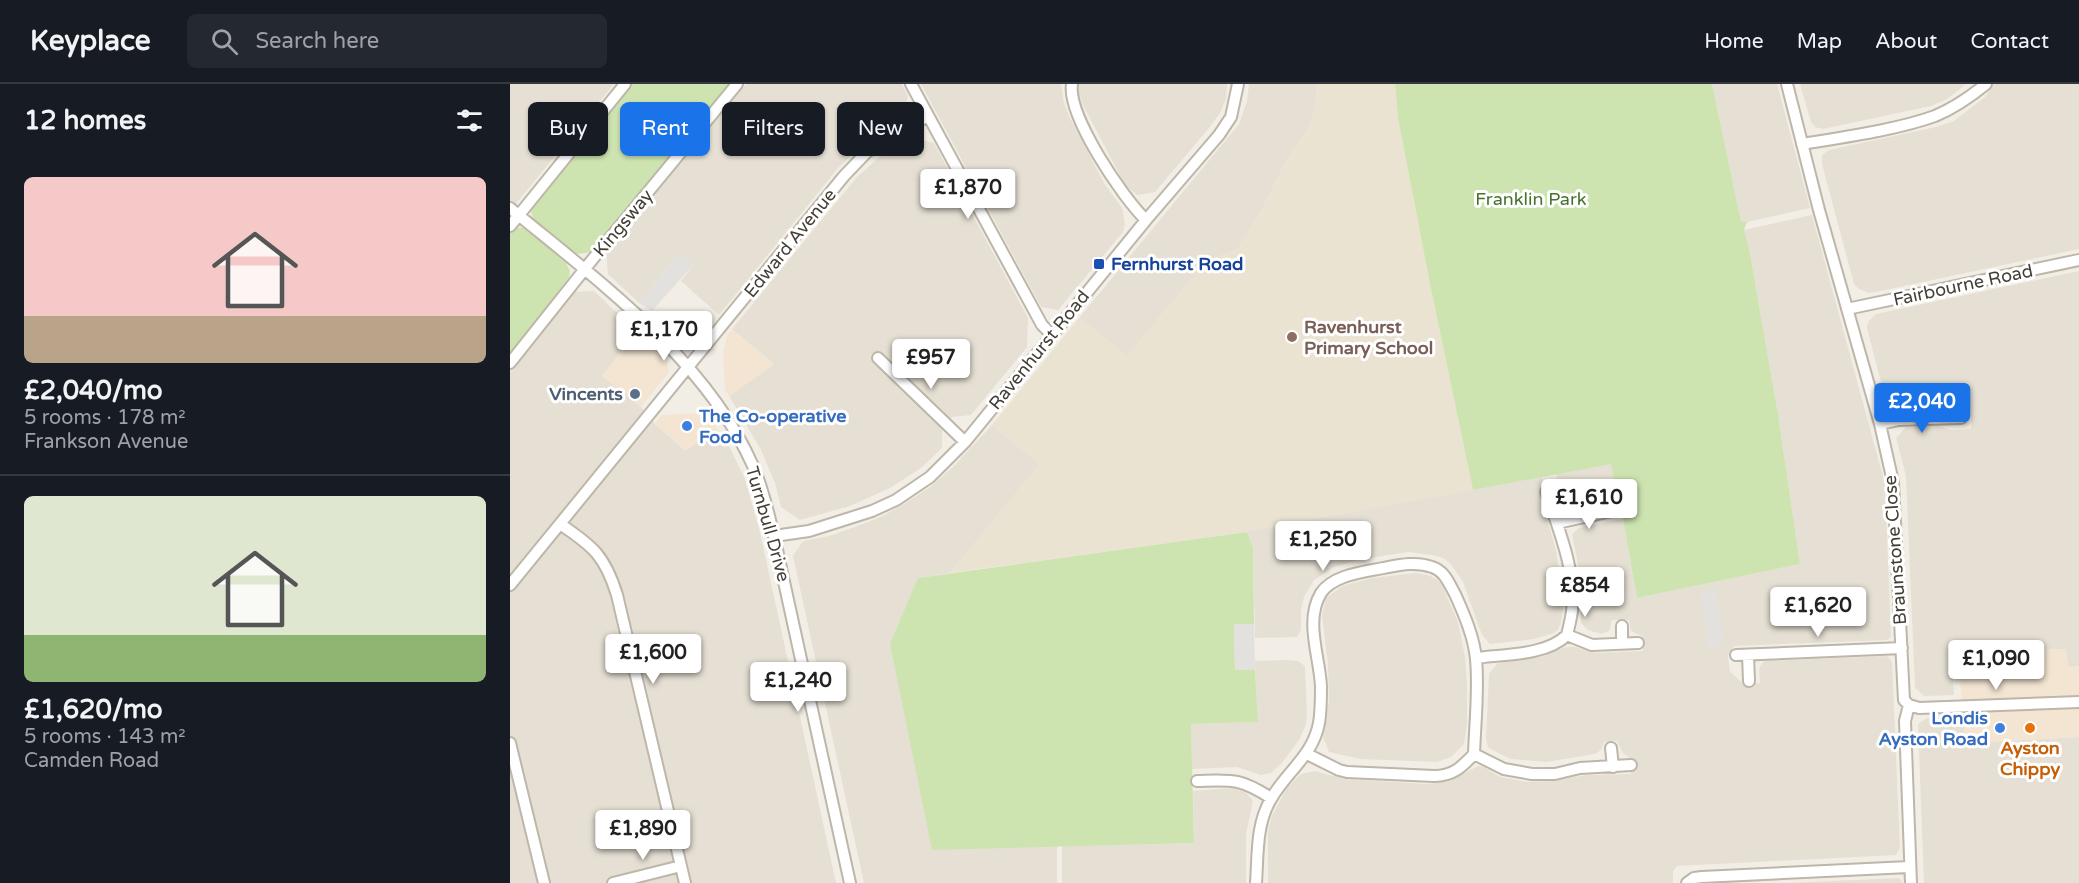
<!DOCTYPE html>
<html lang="en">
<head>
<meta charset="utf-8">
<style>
	:root { --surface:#171b24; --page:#242831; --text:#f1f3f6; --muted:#9ea1a6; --line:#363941; --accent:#1a73e8 }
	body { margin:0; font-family:"Varela Round",sans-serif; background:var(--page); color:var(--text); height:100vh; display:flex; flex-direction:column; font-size:22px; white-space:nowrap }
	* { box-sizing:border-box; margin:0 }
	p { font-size:20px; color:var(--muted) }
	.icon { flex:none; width:33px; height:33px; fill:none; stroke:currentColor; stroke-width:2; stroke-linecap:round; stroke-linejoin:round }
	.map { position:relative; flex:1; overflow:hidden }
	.details { display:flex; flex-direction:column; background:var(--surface); width:510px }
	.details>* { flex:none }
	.guide { position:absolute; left:18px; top:18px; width:570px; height:54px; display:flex; gap:12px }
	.price { position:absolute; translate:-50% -51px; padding:0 14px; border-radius:6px; background:#fff; color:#222; font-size:20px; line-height:39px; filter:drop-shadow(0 2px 3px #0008) }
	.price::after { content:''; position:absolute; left:50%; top:36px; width:18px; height:14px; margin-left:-9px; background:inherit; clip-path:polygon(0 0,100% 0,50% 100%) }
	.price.selected { background:var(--accent); color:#fff }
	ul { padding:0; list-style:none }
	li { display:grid; align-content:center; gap:12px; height:318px; padding:0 24px }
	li+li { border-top:2px solid var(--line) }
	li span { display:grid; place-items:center; height:186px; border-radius:9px; color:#555 }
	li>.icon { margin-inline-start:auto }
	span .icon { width:108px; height:108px; fill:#fffc; stroke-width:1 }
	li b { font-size:26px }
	h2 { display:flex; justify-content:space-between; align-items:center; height:72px; padding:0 24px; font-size:26px }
	.tag { padding:0 21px; border-radius:9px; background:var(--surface); box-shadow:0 2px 4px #0004; font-size:21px; line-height:54px }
	.tag.selected { background:var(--accent); color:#fff }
	header { display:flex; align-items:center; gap:36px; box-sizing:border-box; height:84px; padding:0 30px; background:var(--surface); border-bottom:2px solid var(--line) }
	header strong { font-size:28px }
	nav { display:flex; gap:33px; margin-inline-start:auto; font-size:21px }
	.search { width:420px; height:54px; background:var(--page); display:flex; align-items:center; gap:15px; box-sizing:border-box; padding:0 21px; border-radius:9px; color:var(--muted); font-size:22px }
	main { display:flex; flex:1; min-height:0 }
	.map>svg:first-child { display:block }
</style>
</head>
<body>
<header>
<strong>Keyplace</strong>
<div class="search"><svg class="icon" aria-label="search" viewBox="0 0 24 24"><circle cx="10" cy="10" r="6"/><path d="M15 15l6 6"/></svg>Search here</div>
<nav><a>Home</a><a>Map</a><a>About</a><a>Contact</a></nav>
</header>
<main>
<section class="details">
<h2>12 homes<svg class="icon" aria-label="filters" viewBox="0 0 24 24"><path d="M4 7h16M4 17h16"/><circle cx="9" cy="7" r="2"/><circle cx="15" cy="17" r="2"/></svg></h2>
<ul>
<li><span style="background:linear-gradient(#f6c9c9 75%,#b9a48a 0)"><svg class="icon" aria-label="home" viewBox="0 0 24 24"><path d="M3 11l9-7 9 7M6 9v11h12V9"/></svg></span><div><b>£2,040/mo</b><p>5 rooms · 178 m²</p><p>Frankson Avenue</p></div></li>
<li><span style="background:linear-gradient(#dfe7d0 75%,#8fb573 0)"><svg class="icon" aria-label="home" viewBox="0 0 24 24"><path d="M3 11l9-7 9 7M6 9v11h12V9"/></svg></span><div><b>£1,620/mo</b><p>5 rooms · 143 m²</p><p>Camden Road</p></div></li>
</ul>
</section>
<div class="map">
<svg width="1569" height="799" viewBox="0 0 1569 799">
	<rect width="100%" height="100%" fill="#f2eee6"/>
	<path fill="#e6e0d4" d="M0,0H104L0,127Z
		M236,0H392L398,12L392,35L362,52L329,83L209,231L171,197L183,181L169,170L129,219L98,190L96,167Z
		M411,0H551L554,19L560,34L594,99L612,124L615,140L613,148L548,226L531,223Z
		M568,0H717L716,15L710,29L699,44L645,108L627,111L615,101L573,21L569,10Z
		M739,0H807L805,25L800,41L775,79L752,125L728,165L697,177L617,272L569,234L729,40L737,17Z
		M1202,0H1267L1300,124L1237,138L1231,137Z
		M1290,0H1456L1437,15L1421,22L1313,45L1305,43L1301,38Z
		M1484,0H1569V165L1366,208L1359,209L1349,205L1344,200L1312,80V71L1319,66L1426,43L1444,37L1475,13Z
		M402,53L424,59L518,234L517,263L461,331L442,333L432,346V364L411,384L380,404L340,422L290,436L271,423L265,399L250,364L219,312L264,280L222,245L347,93L376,67Z
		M1302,131L1375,400L1381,553L1377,556L1224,562L1218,572L1220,588L1234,600L1250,599L1249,584L1254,577L1377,572L1380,575L1382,578L1390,764L1386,771L1167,782L1163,787V799H758V748L762,732L776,705L791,690L805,687L834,695L917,700L940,697L968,682L974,683L990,693L1017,698L1042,697L1076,691L1121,690L1120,674L1113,669L1107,657L1094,658L1091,666L1085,670L1036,678L1001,675L982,666L978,663L976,655L979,590L988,579L1031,573L1056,563H1066L1086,569L1133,567L1132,552L1121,547L1119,536H1102L1099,547L1091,550L1078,546L1071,539V495L1062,450L1069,444L1113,435L1127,514L1290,480L1268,330L1239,164L1234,146Z
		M1569,187V582L1558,583L1556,565L1441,569L1444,611L1414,612L1405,604L1396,392L1386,354L1396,343L1429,342L1441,346L1461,345V326L1452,319L1441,320L1426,326L1389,327L1376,317L1357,244L1358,238L1366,230Z
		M84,207L127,248L92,292L131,323L145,340L175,366L208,346L216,356L235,395L250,448L326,799H0V288L64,208Z
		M482,341L530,380L440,489L408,494L422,765L547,762V799H354L283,472L293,457L319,452L345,443L373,432L397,418L420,403L444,382Z
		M1101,379L1109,421L1064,426L1055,424L1052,420L1046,390Z
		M1032,393L1035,405L1029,407L1046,466L1054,520L1051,538L1048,546L1044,549L1024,555L980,560L972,551L953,498L940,479L933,474L922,471L898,468L847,476L822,484L804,496L794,513L791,525V546L787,553L745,554L743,463L737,448L742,446Z
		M906,489L918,491L928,496L932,501L948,538L955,573L957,601V640L954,660L941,673L927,678L850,675L819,668L813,653L819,616L818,580L812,531L816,514L832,502L843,499L862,494Z
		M777,576L788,577L795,582L797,630L796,640L789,656L772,679L761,689L751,691L727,683L682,685L681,640L747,638L745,577Z
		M1453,632L1455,659L1569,653V799H1414L1408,640L1417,634Z
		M724,704L736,709L743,717L736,750V799H552V762L684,759L683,707Z
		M1389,794L1392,799H1276Z"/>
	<path fill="#f3e5d2" d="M222,245L264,280L219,312L215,306L213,268L217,252Z
		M127,248L155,272L159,288L131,323L92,292Z
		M196,329L208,346L176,366L145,340L151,331Z
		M1556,565L1558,583L1569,582V653L1455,659L1448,568Z"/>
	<path fill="#eae3d1" d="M807,0H885L888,34L919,195L963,406L742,446L737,448L440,489L530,380L482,341L569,234L617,272L697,177L728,165L752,125L775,79L800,41L805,25Z"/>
	<path fill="#cde4b1" d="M122,0H220L83,166L76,169L66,170L23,135L21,127Z
		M885,0H1202L1231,137L1237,138L1234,146L1239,164L1268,330L1290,480L1127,514L1113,435L1116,425L1109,421L1101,380L963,406L919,195L888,34Z
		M12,143L18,146L56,179L60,187L59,193L46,211L0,269V149L4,145Z
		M737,448L743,463L744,540L724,541L725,586H745L748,638L681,640L684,759L422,766L380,560L408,494Z"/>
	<path fill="#e3e1de" d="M169,170L183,181L142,227L129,219Z
		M1206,504L1214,560L1198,564L1191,508Z
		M724,540H744L745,586H725Z"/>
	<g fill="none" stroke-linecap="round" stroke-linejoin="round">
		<defs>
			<path id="street" d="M401,0L532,241L542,251
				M562,0C557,31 612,113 636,136
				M1277,0L1309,126L1370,340L1383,398L1394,616L1399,621L1395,637L1401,799
				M1292,60C1334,53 1386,46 1425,32C1444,24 1460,13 1476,0
				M0,124C88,197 196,275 243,382C253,404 258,429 264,452L340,799
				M0,142L115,0
				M1337,225L1569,176
				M368,274L455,358
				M0,279L86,171L227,0
				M1370,340L1388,336L1451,334
				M1047,439L1106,426
				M50,440C83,462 95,472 107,511L175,799
				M264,452L299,447L362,427L386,416L420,393L455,358L636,136L709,51L721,33L728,0
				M0,501L334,92L357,68L379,53L418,32
				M1057,551L1082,561L1128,559
				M1112,559V542
				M1226,571L1392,564
				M1238,571L1239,597
				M966,574C994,570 1036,572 1057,551C1059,543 1061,535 1062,527C1067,490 1048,443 1036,408
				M1399,621L1409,624L1569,618
				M0,659L34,799
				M1101,664L1103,683
				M797,670L829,686L837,688L924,692C943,692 952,683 964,670L994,685L1022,690H1045L1070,684L1121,681
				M687,697C723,696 730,694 761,714
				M103,799L171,782
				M746,799C748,770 746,740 761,715C776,688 803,672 809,639C811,628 811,614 811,603C810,573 794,537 811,509C823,491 853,488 873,484C889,481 906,477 922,483C935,487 939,500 945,510C954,530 964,553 966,575C969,606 965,639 964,670
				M1177,799L1184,794L1192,793L1399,783"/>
		</defs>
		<use href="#street" stroke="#bdb6a9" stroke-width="14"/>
		<use href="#street" stroke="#fff" stroke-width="10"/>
	</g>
	<rect fill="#1a4fb4" stroke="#fff" stroke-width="2" x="583" y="174" width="12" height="12" rx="3"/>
	<circle fill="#8d6e63" stroke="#fff" stroke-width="2" cx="782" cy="253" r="6"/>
	<circle fill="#5c6f8a" stroke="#fff" stroke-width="2" cx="125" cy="310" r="6"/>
	<g fill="#3f7fe0" stroke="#fff" stroke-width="2">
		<circle cx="177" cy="342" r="6"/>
		<circle cx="1490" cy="644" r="6"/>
	</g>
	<circle fill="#e8710a" stroke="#fff" stroke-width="2" cx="1520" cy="644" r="6"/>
	<g text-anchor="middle" stroke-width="6" stroke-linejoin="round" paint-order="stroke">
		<g font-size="18" fill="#47722d" stroke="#fff">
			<text x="1021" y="121">Franklin Park</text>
		</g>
		<g font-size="18" fill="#443f36" stroke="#fff">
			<text transform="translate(113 139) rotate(-50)" y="6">Kingsway</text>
			<text transform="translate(280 159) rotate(-51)" y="6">Edward Avenue</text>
			<text transform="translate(1453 201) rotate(-12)" y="6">Fairbourne Road</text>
			<text transform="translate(529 266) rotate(-51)" y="6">Ravenhurst Road</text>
			<text transform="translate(258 440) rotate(74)" y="6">Turnbull Drive</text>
			<text transform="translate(1385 466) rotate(-94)" y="6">Braunstone Close</text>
		</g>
		<g font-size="18" font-weight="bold" fill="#164399" stroke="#fff" text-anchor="start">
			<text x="601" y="186">Fernhurst Road</text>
		</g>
		<g font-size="18" font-weight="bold" fill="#785e54" stroke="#fff" text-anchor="start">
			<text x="794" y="249">Ravenhurst<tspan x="794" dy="21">Primary School</tspan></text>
		</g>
		<g font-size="18" font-weight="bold" fill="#4e5e75" stroke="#fff" text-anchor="end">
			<text x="113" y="316">Vincents</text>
		</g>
		<g font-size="18" font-weight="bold" fill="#366cbe" stroke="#fff" text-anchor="start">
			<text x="189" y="338">The Co-operative<tspan x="189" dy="21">Food</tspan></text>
			<text x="1478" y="640" text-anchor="end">Londis<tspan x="1478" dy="21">Ayston Road</tspan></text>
		</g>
		<g font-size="18" font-weight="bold" fill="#c56008" stroke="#fff">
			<text x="1520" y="670">Ayston<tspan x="1520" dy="21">Chippy</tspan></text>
		</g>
	</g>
</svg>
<b class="price" style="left:458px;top:136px">£1,870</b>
<b class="price" style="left:154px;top:278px">£1,170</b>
<b class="price" style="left:421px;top:306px">£957</b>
<b class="price selected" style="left:1412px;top:350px">£2,040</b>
<b class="price" style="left:1079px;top:446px">£1,610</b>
<b class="price" style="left:813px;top:488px">£1,250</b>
<b class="price" style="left:1075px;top:534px">£854</b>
<b class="price" style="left:1308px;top:554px">£1,620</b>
<b class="price" style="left:143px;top:601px">£1,600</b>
<b class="price" style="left:1486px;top:607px">£1,090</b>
<b class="price" style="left:288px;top:629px">£1,240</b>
<b class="price" style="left:133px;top:777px">£1,890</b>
<div class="guide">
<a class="tag">Buy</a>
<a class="tag selected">Rent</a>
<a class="tag">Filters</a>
<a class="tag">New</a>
</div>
</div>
</main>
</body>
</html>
